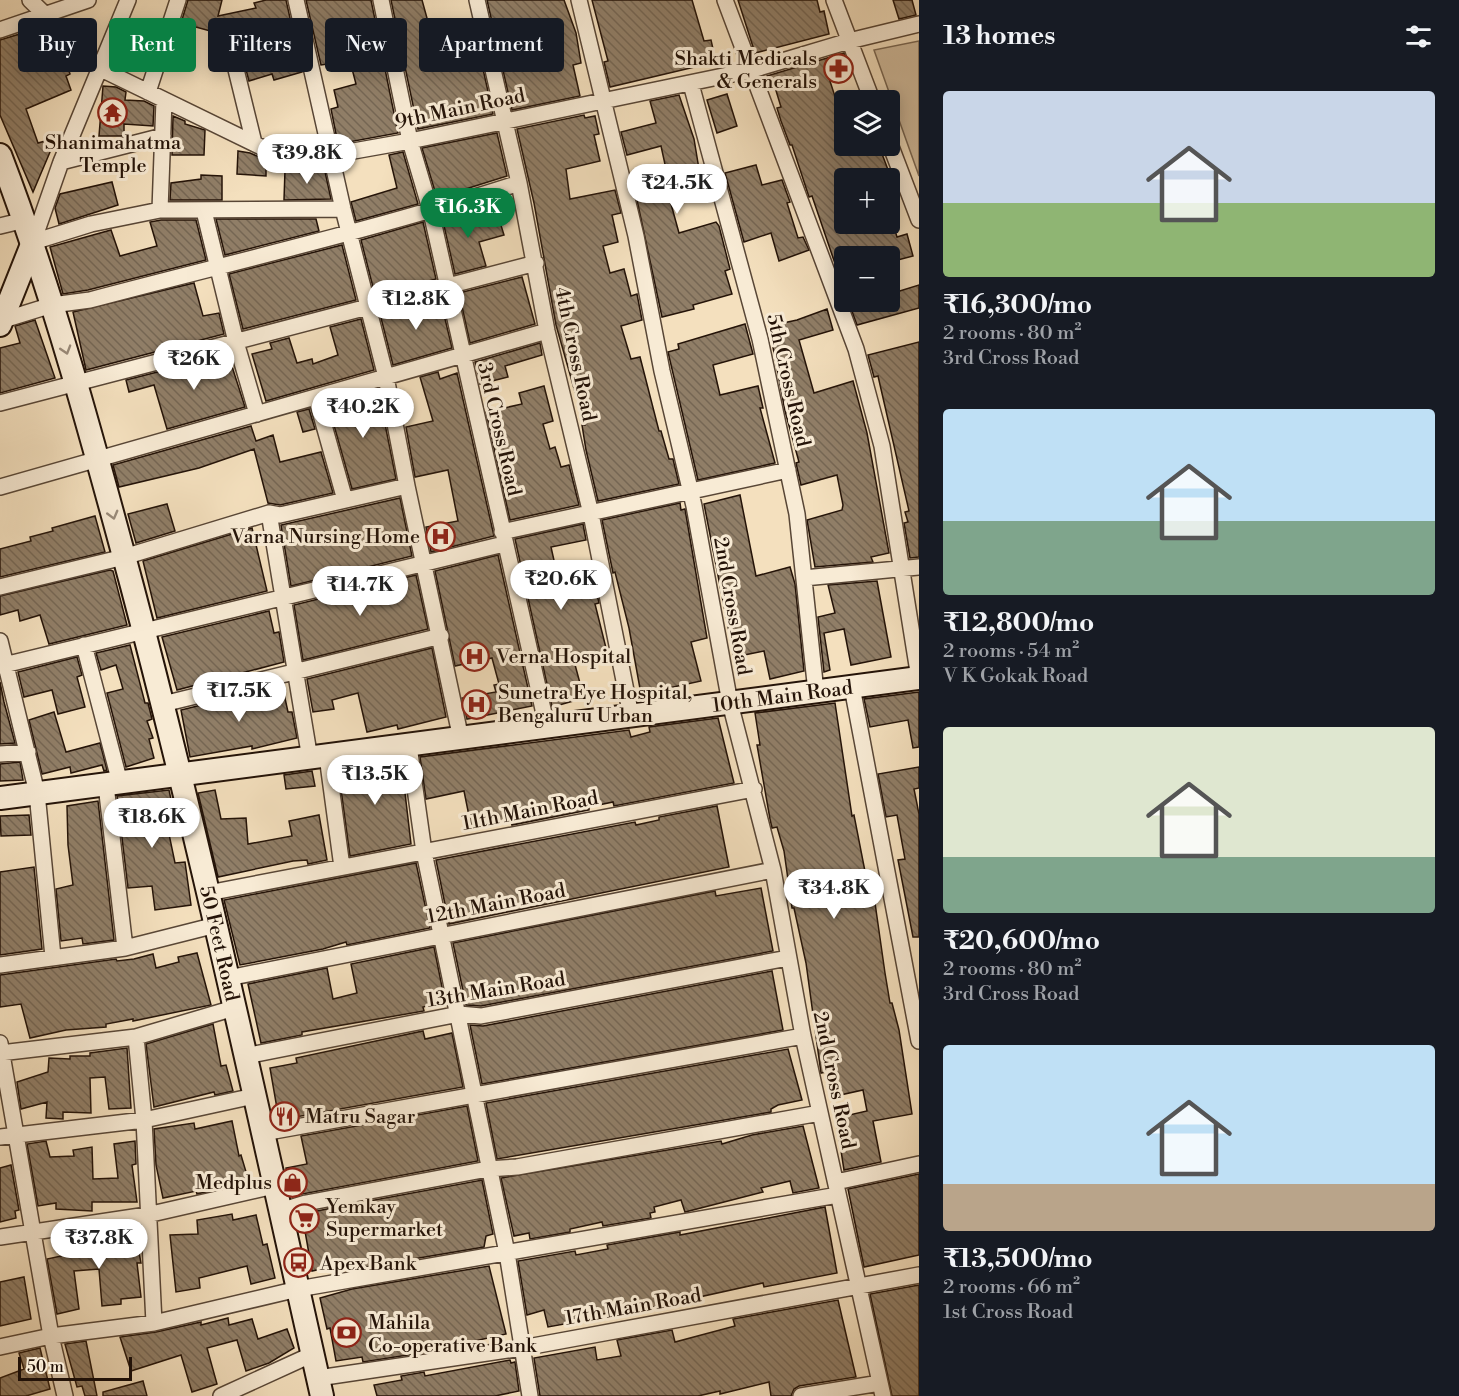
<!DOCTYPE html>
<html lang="en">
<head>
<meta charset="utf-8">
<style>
	:root { --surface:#171b24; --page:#20242c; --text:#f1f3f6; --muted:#9ea1a6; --accent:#0b8043 }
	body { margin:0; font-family:"Libre Bodoni",serif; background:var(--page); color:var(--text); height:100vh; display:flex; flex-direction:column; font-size:22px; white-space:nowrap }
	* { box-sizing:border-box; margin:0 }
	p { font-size:20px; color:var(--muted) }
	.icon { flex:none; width:33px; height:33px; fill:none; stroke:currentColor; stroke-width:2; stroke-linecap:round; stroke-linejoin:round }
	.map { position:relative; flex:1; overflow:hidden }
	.drawer { display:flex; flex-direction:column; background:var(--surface); width:540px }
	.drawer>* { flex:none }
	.guide { position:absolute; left:18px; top:18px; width:570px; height:54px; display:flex; gap:12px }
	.buttons { position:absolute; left:834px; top:90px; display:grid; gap:12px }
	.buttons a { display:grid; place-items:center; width:66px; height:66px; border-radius:6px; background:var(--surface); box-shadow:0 3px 15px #0003; font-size:30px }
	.scale { position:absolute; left:18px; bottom:15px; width:114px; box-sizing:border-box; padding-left:6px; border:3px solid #241308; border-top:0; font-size:16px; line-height:21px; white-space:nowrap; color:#241308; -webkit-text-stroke:4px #f8ebd5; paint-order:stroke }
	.price { position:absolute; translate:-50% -51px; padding:0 14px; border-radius:21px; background:#fff; color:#222; font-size:20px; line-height:39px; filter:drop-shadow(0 2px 3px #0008) }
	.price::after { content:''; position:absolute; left:50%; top:36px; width:18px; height:14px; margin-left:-9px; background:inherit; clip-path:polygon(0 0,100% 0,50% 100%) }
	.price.on { background:var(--accent); color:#fff }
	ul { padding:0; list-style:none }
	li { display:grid; align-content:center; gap:12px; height:318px; padding:0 24px }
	li span { display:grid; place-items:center; height:186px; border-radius:6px; color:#555 }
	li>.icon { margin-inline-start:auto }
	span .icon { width:108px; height:108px; fill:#fffc; stroke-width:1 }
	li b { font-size:26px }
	h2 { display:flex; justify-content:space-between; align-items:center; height:72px; padding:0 24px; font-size:26px }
	.pill { padding:0 21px; border-radius:6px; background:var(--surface); box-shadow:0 3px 15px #0003; font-size:21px; line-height:54px }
	.pill.on { background:var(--accent); color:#fff }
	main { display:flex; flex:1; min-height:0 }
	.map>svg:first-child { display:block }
</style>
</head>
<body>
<main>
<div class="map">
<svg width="919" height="1396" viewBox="0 0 919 1396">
	<defs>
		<pattern id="building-back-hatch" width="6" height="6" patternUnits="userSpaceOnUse" patternTransform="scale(1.5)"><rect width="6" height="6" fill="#907e67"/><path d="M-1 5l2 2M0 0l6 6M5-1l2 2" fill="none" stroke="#756653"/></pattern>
	</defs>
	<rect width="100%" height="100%" fill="#f4e0be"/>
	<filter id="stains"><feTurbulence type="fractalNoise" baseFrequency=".00333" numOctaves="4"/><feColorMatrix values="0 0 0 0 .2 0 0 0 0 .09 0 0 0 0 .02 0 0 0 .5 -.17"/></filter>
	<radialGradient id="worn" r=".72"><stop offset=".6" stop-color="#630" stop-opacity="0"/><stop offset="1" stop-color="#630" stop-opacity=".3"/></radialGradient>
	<path fill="#d1bd9f" stroke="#7a6854" stroke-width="1.5" d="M919,41V176L874,50Z"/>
	<path fill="url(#building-back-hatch)" stroke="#241308" stroke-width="1.5" d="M188,0H222L218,16L256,8L254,3L266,0H286L302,72L274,80L272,74L249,81L239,43L232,34L225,35L181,23Z
		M306,0H371L398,133L338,144L331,109L338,107L334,90L356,84L350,61L321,65Z
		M391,0H422L441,69L481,60L493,114L418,129Z
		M487,0H564L576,33L581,63L573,65L580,96L512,110Z
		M592,0H692L704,41L711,40L716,62L610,87L604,62L608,61Z
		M738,0H817L820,12L824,11L829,34L755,53Z
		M893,0H912L916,15L899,19Z
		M131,19L151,27L134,71L112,63Z
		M23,33L33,59L43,55L48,69L66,63L70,74L66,76L71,90L26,109L38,143L56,138L33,192L0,115V40Z
		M844,53L850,72L829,78L839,109L844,107V146H879L890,175L889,178H841L844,191V224H893L897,237L907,234L913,256L890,262V256H844V284H842L812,196L809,197L792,145H790L781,121L777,108L781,107L774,84L770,85L767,76Z
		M103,86L116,87L126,92L125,100L144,101L154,106L153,126L124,124V136H99Z
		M727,94L737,126L717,133L707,100Z
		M679,95L694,139L699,169L704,168L710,193L671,204L679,233L716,222L719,226L730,269L725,271L732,294L693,305L694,309L662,317L634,186L668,178L661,146L627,155L621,132L656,123L650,101Z
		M584,115L585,118L595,116L599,134L594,135L600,161L566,169L570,199L615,190L621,213L612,215L618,242L603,246L610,273L624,269L631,296L637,294L642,320L621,326L631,359L640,357L659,431H661L669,459H673L679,484L598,501L586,450L582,425H585L577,391L575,392L556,325L534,203L517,129Z
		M173,116L185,121V124L205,130L204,155H172Z
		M497,133L507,176L437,198L422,148Z
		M238,151L250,153L266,160V176L237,174Z
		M403,152L418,204L356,221L351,202L397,188L389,155Z
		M756,165L762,185L782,180L790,202L787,203L798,238L803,237L809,250L779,261L771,233L744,242L725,173Z
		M324,167L331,199L284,200L285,170L294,172Z
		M201,175L222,176V200H170L171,183L201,179Z
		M112,182L118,205L59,224L55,208L60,194Z
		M473,208L477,225L499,219L504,235L479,242L486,266L455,274L442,217Z
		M216,219H316L319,231L225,255Z
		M161,220H196L206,260L88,290L63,294L50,247L111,230L120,256L157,246L150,222Z
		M423,222L436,279L375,295L361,240Z
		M342,245L356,300L243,329L229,274Z
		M522,277L535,324L470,343L459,293Z
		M194,283L203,316L219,313L224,334L86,370L73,312Z
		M919,285V308L857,325L850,306L864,302H893L890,294Z
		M440,298L452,348L393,365L380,314Z
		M827,309L833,330L799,340L814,393L853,381L867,433L889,553L871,557L873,562L815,567L807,520L842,510L843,505L837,475L801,485L796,463L799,462L785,411L769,326L797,320Z
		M361,319L374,370L266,401L252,354L272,349L270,343L289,338L297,363L312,359L313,364L338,355L330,327Z
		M35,320L55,378L0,393V348L20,343L15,326Z
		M745,324L753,354L713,365L720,395L758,386L763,408H760L775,463L698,480L668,352L679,349L678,344Z
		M919,342V557L910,558L904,523L908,522L905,512L909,511L878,376L874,377L868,355Z
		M540,343L542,355L505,366L508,377L480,384L475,362Z
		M228,354L245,407L167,429L154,385L129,392L126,380Z
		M438,372L440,379L457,373L494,536L431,552L426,527L458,521L448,470L415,477L406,427L433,421L420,377Z
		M544,386L553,421L543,424L550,449L555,447L561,467L569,465L579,505L510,520L486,412L522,404L519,393Z
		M378,389L396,479L352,489L328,404Z
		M309,409L315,429L303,432L297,412Z
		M251,426L256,441L273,435L280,462L321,452L333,493L280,505L268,503L254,449L199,468L119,487L113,465Z
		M740,495L756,576L790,567L795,584L804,671L770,679L764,651L734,657L704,504Z
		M400,498L412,556L291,586L281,525Z
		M680,503L681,510L685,509L707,638L691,642L701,681L641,694L629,628L615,572L613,573L602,520Z
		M167,504L175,531L136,543L128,514Z
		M95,516L105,552L0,577V549L31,541L30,537L53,531L52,528Z
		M583,524L586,540L551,547L557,574L591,566L599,603L595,604L607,652L574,661L584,698L552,707L515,539Z
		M252,528L267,591L157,618L143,561Z
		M498,555L532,706L467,719L462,698L496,692L494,685L499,684L492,658L455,666L435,571Z
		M110,570L113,571L127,625L49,644L40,615L20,621L18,610L0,615V596Z
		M416,575L428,629L303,660L294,605Z
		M877,581L891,657L851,665L844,629L824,633L830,670L824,672L818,617L835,613L828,585Z
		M269,611L274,633L279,632L284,662L177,690L162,637Z
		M130,645L145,703H148L152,719L147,721L153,738L149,739L154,758L126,767L107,693L123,689L116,665L101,670L96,653Z
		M432,648L446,717L398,729L397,725L367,732L358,693L332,700L334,709L313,712L307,679Z
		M77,657L82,675L77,677L85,707L58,714L52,690L24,697L18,672Z
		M0,682L4,702L15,743L0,744Z
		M282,685L288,712H292L297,738L252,749V746L190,757L181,710Z
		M919,692V747L913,748L908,720L870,727L864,699Z
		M835,703L852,816L854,815L870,897L874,896L885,973L890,1003H892L899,1030L912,1114L873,1121L881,1162L844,1170L836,1118L867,1111L863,1090L831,1097L826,1072L821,1073L806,963L794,908H792L784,851L777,827L772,828L770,819L757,745H760L755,713Z
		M54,712L66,752L100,743L107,770L104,771L102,765L71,773L70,767L42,774L29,720Z
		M718,718L734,783L614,806L613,802L589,807V810L512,825L511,820L471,826L464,791L426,799L420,757L629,730L631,737L650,732L649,727Z
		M401,759L411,844L350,856L338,767Z
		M20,762L23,780L0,781V764Z
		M919,767V788L914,789L919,814V937H913L898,860L905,859L897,815L886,817L878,774Z
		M312,771L315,786L286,789L284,775Z
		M169,790L174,814L165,815L175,863L185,862L191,905L155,910L152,886L128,888L117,796Z
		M215,790L221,819L246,818L248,844L292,836L289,821L319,815L327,860L308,864L307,860L293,861L218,877L198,793Z
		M98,801L114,940L83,944L82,938L61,941L56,889L73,885L68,845L67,806Z
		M717,806L729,867L449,924L436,860L635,822L636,825L659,820V817Z
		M29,815L31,835L1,836L0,816Z
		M416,863L430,928L347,945L346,942L323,949L240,965L224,900Z
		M34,867L42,949L0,955V872Z
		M761,888L773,951L481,1006L466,1005L453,943L715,891L716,896Z
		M434,947L445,1002L423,1007L424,1011L302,1032V1035L261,1043L248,984L327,968L333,999L357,993L351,964Z
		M197,953L211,1005L133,1021V1019L106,1024V1027L66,1030L30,1038L21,1004L0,1007V975L116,959L117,961L134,959L153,954L156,968L179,962L178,957Z
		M772,971L783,1030L482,1084L470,1025L483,1026Z
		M213,1024L221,1066L226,1065L233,1091L215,1095L214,1092L154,1107L146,1044Z
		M423,1031L425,1039L452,1033L463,1087L279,1120L270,1068L297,1063L296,1058Z
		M127,1048L131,1108L109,1109L105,1077L90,1078L91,1113L63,1112V1119L46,1118L47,1102L21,1109L17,1082L48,1072L49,1058L70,1059V1056H90V1053Z
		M788,1049L802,1100L778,1105L771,1109V1112L497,1159L486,1103Z
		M467,1106L478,1161L292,1196L286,1168L307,1164L301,1136Z
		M232,1121L239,1156L241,1155L249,1182L197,1194L196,1191L163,1198L156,1165L154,1129L194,1123L195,1129Z
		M803,1126L819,1188L793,1193L790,1181L761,1188L763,1192L685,1212L681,1200L654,1207L655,1212L650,1213L651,1218L603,1226L602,1222L570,1229V1232L530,1239L529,1233L514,1236L501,1178L721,1141L722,1144L752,1135Z
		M46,1141L50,1157L74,1156L73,1150L92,1147L93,1179L118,1178L114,1144L135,1141L136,1164L132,1165L137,1202H92V1211L56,1209V1203L38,1206L27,1144Z
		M11,1165L19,1210L15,1211L16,1218L0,1222V1168Z
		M919,1174V1255L864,1267L848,1189Z
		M482,1180L493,1234L486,1236L484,1247L348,1270L347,1267L340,1268V1265L312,1271L302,1214L347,1205L348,1209L370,1204L369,1201Z
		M825,1207L837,1273L764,1287L763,1283L622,1314L621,1310L594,1316V1313L569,1320L570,1323L548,1327L544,1310L527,1315L518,1261L575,1251L576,1255L608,1249L607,1245L680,1232V1235Z
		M232,1214L233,1220L256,1215L263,1245L267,1244L275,1278L251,1284L247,1266L199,1278L200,1288L176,1292L170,1235L198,1234L197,1220Z
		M115,1230L116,1234L135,1231L141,1263H137L141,1297L121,1299V1304L102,1306L99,1269L74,1271L79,1309L57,1314L47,1259L80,1252V1246L96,1245L95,1233Z
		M489,1266L506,1334L421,1353L363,1362L362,1357L336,1361L330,1328L327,1329L320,1298L352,1289Z
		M24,1277L31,1319L0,1326V1282Z
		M919,1285V1396H892L870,1294Z
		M838,1300L856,1377L799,1386L794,1389L791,1396H771L769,1382L720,1394V1391L698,1396H540L534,1358L595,1347L597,1360L621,1356L617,1340L672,1330L675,1342L735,1326L733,1319Z
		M228,1318L229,1325L252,1319L258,1339L287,1329L294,1348L269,1363L246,1371L237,1340L207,1348L217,1384L192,1392L181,1355L131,1371L120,1337L156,1332L201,1322V1325Z
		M86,1341L97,1396H85L82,1386L77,1387L65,1344Z
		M40,1348L50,1389L26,1396H0V1378L24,1369L19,1353Z
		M510,1360L511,1363L515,1362L519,1391L495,1396H377L374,1385L402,1380L401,1376L424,1372L425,1376Z
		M143,1381L147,1396H103V1392Z"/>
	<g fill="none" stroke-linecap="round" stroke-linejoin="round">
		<defs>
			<path id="street" d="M30,0L101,69L292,162L410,141L752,70L849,41L919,24
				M296,0L343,209L386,377L407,486L461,739
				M381,0L410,141L431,212L547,727
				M477,0L519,183L547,331L591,514L631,716
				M579,0L636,236L662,371L694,506L730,703L773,870L803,1036L883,1396
				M725,0L856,349L882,446L919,678
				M834,0L872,100
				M0,30L88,0
				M230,45L254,143
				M691,84L760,339L797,514L816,692
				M148,92L178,0
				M890,144L919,220
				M61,162L163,136
				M160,210L164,100
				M204,211L236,342L257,414
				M0,226L25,220
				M33,242L91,224L160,210L343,209
				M33,242L61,162L128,0
				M0,321L52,305L90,300C233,262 378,229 519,183
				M316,397L345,500
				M0,403L536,263
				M0,487L547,331
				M269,513L310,759
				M502,532L788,470
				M804,578L919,567
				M0,587L124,557L269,513L280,515L407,486
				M0,641L37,793L53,957
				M84,645L120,783
				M0,666L504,544
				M852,687L919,1041
				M163,704L441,636
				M409,746L424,852L507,1253L530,1396
				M0,754L28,752
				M327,756L342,867
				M106,785L125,948
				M208,893L754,789
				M0,965L125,948L216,925
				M228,978L773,870
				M136,1037L144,1120L154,1323
				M0,1043L51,1336L65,1396
				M0,1053L136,1037L234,1008
				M245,1056L459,1014L481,1016L788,958
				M263,1133L803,1036
				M0,1137L144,1120L254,1096
				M836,1182L919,1164
				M280,1211L306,1203L488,1169L517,1167L820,1113
				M0,1237L147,1215L274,1186
				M0,1347L51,1336L154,1323L298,1289L838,1195
				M318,1378L522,1348L919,1275
				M221,1396L313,1354
				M801,1396L880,1383"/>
			<g id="secondary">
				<path id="s1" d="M0,155C54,296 93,441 132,586C203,854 261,1126 322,1396"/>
				<path d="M0,325L33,242"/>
				<path id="s2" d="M0,798L919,678"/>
			</g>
		</defs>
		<use href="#street" stroke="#584636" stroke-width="18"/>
		<use href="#secondary" stroke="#241308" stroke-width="26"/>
		<use href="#street" stroke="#f8ebd5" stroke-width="15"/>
		<use href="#secondary" stroke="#f8ebd5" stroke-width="22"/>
	</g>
	<defs><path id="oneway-chevron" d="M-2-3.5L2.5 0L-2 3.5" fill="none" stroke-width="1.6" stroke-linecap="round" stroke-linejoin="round" transform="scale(1.5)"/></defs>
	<g stroke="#998a79">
		<use href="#oneway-chevron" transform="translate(66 350) rotate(73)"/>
		<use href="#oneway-chevron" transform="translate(113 515) rotate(75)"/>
	</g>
	<defs>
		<symbol id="pharmacy-ring" viewBox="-11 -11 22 22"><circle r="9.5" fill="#f8ebd5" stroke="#8f2418" stroke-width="1.5"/><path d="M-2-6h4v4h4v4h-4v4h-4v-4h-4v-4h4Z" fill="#8f2418"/></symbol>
		<symbol id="temple-ring" viewBox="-11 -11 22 22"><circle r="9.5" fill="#f8ebd5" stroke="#8f2418" stroke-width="1.5"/><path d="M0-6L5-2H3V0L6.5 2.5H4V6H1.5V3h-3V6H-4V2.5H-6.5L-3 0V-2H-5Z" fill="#8f2418"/></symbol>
		<symbol id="hospital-ring" viewBox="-11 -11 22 22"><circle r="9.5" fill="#f8ebd5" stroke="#8f2418" stroke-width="1.5"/><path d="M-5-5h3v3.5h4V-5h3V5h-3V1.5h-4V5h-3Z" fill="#8f2418"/></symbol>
		<symbol id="restaurant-ring" viewBox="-11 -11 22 22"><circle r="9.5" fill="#f8ebd5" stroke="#8f2418" stroke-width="1.5"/><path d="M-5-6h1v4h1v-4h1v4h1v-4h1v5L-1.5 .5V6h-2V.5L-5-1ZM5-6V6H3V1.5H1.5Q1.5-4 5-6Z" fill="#8f2418"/></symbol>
		<symbol id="shop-ring" viewBox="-11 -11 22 22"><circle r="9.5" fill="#f8ebd5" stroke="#8f2418" stroke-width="1.5"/><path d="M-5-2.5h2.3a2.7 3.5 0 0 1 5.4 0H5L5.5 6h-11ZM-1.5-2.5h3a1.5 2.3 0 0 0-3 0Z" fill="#8f2418"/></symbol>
		<symbol id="supermarket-ring" viewBox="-11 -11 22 22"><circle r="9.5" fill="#f8ebd5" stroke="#8f2418" stroke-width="1.5"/><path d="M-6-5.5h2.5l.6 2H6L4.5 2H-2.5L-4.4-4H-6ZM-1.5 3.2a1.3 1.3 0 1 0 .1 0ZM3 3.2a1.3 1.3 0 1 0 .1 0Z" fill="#8f2418"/></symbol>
		<symbol id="bus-ring" viewBox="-11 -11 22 22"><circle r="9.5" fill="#f8ebd5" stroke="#8f2418" stroke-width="1.5"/><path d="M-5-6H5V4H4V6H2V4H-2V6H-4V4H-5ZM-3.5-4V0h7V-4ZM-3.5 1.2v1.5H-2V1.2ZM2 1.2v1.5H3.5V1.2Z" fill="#8f2418"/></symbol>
		<symbol id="bank-ring" viewBox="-11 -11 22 22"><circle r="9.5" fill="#f8ebd5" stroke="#8f2418" stroke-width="1.5"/><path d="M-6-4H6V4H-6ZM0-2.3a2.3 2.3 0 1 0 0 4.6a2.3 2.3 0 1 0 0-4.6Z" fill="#8f2418"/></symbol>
	</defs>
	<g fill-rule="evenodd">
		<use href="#pharmacy-ring" x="822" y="52" width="33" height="33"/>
		<use href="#temple-ring" x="96" y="96" width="33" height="33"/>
		<use href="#hospital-ring" x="424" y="520" width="33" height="33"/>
		<use href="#hospital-ring" x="458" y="640" width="33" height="33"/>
		<use href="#hospital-ring" x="460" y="688" width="33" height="33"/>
		<use href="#restaurant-ring" x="268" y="1100" width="33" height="33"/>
		<use href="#shop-ring" x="276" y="1166" width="33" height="33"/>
		<use href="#supermarket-ring" x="288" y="1202" width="33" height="33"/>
		<use href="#bus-ring" x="282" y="1246" width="33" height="33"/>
		<use href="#bank-ring" x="330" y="1316" width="33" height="33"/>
	</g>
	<g text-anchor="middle" stroke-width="6" stroke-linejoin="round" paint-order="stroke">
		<g font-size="20" fill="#241308" stroke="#f8ebd5" text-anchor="start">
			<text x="817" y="65" text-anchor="end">Shakti Medicals<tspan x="817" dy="23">&amp; Generals</tspan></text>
			<text x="113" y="149" text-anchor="middle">Shanimahatma<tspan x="113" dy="23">Temple</tspan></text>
			<text x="420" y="543" text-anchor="end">Varna Nursing Home</text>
			<text x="496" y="663">Verna Hospital</text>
			<text x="498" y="699">Sunetra Eye Hospital,<tspan x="498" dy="23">Bengaluru Urban</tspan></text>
			<text x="305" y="1123">Matru Sagar</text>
			<text x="272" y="1189" text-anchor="end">Medplus</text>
			<text x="326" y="1213">Yemkay<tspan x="326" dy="23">Supermarket</tspan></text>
			<text x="320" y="1270">Apex Bank</text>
			<text x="368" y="1329">Mahila<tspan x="368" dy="23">Co-operative Bank</tspan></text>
		</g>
		<g font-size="20" fill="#241308" stroke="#f8ebd5">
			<text transform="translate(460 108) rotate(-12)" y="7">9th Main Road</text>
			<text transform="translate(576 354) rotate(78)" y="7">4th Cross Road</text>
			<text transform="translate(789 380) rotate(77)" y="7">5th Cross Road</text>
			<text transform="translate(500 429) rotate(77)" y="7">3rd Cross Road</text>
			<text transform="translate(733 606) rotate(80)" y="7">2nd Cross Road</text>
			<text dy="7" stroke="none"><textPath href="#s2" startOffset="789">10th Main Road</textPath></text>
			<text transform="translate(530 810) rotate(-11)" y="7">11th Main Road</text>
			<text transform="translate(496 903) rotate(-11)" y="7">12th Main Road</text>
			<text dy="7" stroke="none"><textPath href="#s1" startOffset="819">50 Feet Road</textPath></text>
			<text transform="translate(496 989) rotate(-9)" y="7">13th Main Road</text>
			<text transform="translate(835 1080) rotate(78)" y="7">2nd Cross Road</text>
			<text transform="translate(633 1306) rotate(-10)" y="7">17th Main Road</text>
		</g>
	</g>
	<rect width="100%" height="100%" filter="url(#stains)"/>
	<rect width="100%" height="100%" fill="url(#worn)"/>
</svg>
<div class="buttons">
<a><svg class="icon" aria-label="layers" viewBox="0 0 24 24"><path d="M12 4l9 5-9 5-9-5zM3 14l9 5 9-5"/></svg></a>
<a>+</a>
<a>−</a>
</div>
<div class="scale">50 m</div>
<b class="price" style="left:307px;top:185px">₹39.8K</b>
<b class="price" style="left:677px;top:215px">₹24.5K</b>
<b class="price on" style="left:468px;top:239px">₹16.3K</b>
<b class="price" style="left:416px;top:331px">₹12.8K</b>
<b class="price" style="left:194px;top:391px">₹26K</b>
<b class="price" style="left:363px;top:439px">₹40.2K</b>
<b class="price" style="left:561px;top:611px">₹20.6K</b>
<b class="price" style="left:360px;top:617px">₹14.7K</b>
<b class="price" style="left:239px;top:723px">₹17.5K</b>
<b class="price" style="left:375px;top:806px">₹13.5K</b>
<b class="price" style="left:152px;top:849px">₹18.6K</b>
<b class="price" style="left:834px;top:920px">₹34.8K</b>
<b class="price" style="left:99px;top:1270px">₹37.8K</b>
<div class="guide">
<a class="pill">Buy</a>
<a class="pill on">Rent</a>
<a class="pill">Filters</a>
<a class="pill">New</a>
<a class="pill">Apartment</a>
</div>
</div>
<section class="drawer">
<h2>13 homes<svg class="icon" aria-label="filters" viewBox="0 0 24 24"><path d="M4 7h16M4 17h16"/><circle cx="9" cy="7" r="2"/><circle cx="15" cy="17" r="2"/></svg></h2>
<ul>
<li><span style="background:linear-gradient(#c9d6e8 60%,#8fb573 0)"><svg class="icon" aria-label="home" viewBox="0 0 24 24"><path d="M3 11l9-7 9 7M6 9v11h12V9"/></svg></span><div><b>₹16,300/mo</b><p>2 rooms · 80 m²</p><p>3rd Cross Road</p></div></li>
<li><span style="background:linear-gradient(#bfe0f5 60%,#7fa58c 0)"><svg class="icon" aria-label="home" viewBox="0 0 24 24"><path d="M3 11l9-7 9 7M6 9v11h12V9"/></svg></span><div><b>₹12,800/mo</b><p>2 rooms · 54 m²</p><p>V K Gokak Road</p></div></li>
<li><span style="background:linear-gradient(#dfe7d0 70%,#7fa58c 0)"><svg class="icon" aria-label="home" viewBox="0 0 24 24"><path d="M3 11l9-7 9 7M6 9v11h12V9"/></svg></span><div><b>₹20,600/mo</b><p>2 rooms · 80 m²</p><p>3rd Cross Road</p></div></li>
<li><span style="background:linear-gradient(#bfe0f5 75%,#b9a48a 0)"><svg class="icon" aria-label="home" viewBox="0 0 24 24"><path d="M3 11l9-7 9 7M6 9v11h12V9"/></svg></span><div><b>₹13,500/mo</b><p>2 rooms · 66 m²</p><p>1st Cross Road</p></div></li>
</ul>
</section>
</main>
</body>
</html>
